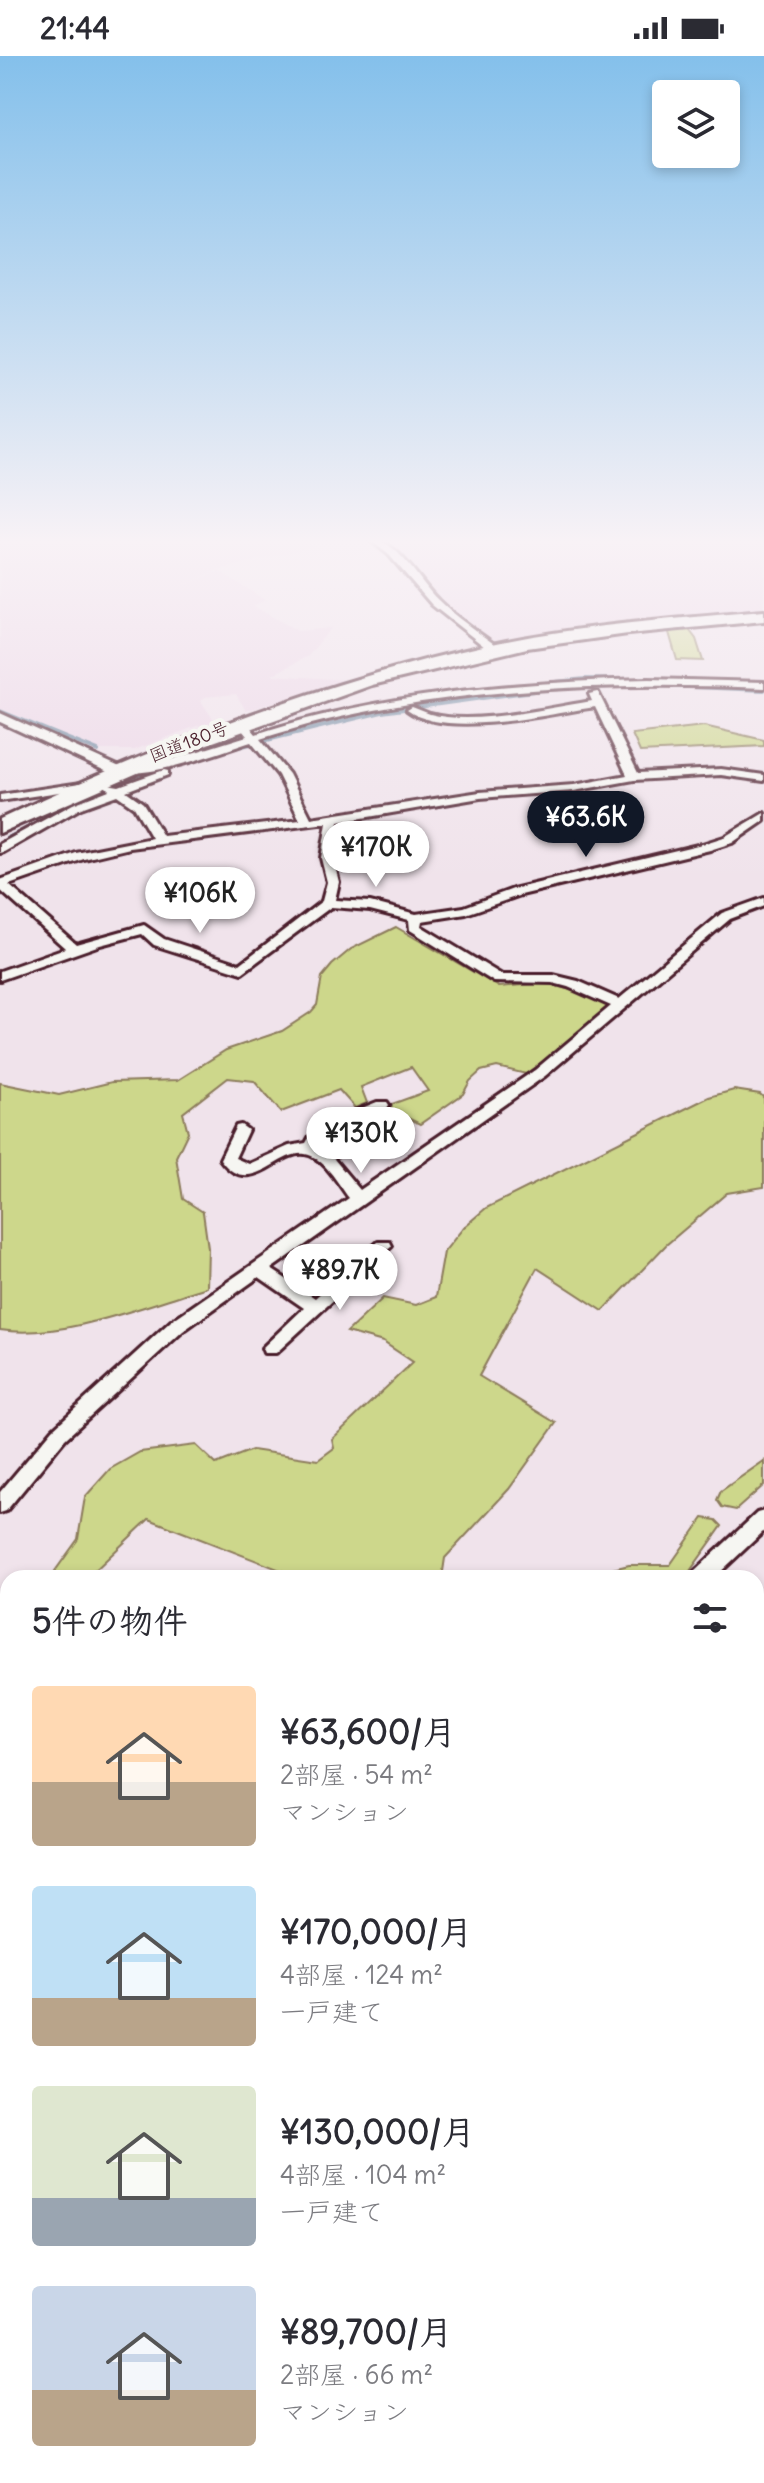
<!DOCTYPE html>
<html lang="ja">
<head>
<meta charset="utf-8">
<style>
	:root { --surface:#fff; --page:#f7f7f7; --text:#2b2b33; --muted:#7c7c81; --accent:#111827 }
	body { margin:0; font-family:Delius,"Klee One",sans-serif; background:var(--page); color:var(--text); height:100vh; display:flex; flex-direction:column; font-size:30px; white-space:nowrap }
	* { box-sizing:border-box; margin:0 }
	p { font-size:26px; color:var(--muted) }
	.icon { flex:none; width:44px; height:44px; fill:none; stroke:currentColor; stroke-width:2; stroke-linecap:round; stroke-linejoin:round }
	.map { position:relative; flex:1; overflow:hidden }
	.sheet { position:absolute; left:0px; top:1514px; width:764px; height:914px; display:flex; flex-direction:column; background:var(--surface); border-radius:24px 24px 0 0; box-shadow:0 4px 12px #0003 }
	.sheet>* { flex:none }
	.tools { position:absolute; left:652px; top:24px; display:grid; gap:16px }
	.tools a { display:grid; place-items:center; width:88px; height:88px; border-radius:8px; background:var(--surface); box-shadow:0 4px 12px #0003; font-size:40px }
	.price { position:absolute; translate:-50% -68px; padding:0 18px; border-radius:28px; background:#fff; color:#222; font-size:26px; line-height:52px; filter:drop-shadow(0 2px 4px #0008) }
	.price::after { content:''; position:absolute; left:50%; top:48px; width:24px; height:18px; margin-left:-12px; background:inherit; clip-path:polygon(0 0,100% 0,50% 100%) }
	.price.on { background:var(--accent); color:#fff }
	ul { padding:0; list-style:none }
	li { display:flex; align-items:center; gap:24px; height:200px; padding:0 32px }
	li span { display:grid; place-items:center; flex:none; width:224px; height:160px; border-radius:8px; color:#555 }
	li>.icon { margin-inline-start:auto }
	span .icon { width:96px; height:96px; fill:#fffc; stroke-width:1 }
	li b { font-size:34px }
	h2 { display:flex; justify-content:space-between; align-items:center; height:96px; padding:0 32px; font-size:34px }
	.status { display:flex; justify-content:space-between; align-items:center; height:56px; padding:0 40px; background:var(--surface); direction:ltr }
	.status svg { height:22px; fill:currentColor }
	.map>svg:first-child { display:block }
</style>
</head>
<body>
<div class="status"><b>21:44</b><svg viewBox="0 0 49 12"><path d="M0 12V9h3v3zM5 12V6h3v6zM10 12V3h3v9zM15 12V0h3v12zM26 1h20v11H26zM47 4h2v5h-2z"/></svg></div>
<div class="map">
<svg width="764" height="2427" viewBox="0 0 764 2427">
	<rect width="100%" height="100%" fill="#f0e3eb"/>
	<filter id="ink" filterUnits="userSpaceOnUse"><feTurbulence type="fractalNoise" baseFrequency=".0125" numOctaves="2"/><feDisplacementMap in="SourceGraphic" scale="16" xChannelSelector="R" yChannelSelector="G"/><feConvolveMatrix kernelMatrix="1 2 1 2 8 2 1 2 1" color-interpolation-filters="sRGB"/></filter>
	<g filter="url(#ink)">
		<path fill="#ecd6e6" d="M0,483H328L311,487L314,490L219,514L178,531L219,515L265,544L253,550L298,575L331,572L308,600L272,619L347,624L246,655L236,638L205,641L201,645L215,666L197,670L134,694H98L0,653Z
			M378,483H764V554L618,568L496,587L443,550L390,492Z
			M756,1829L764,1837V2014L756,2020Z"/>
		<path fill="#cdd78b" stroke="#8c7b5b" stroke-width="2" d="M687,571L696,583L703,605L677,604L668,573Z
			M704,670L764,684V690L640,696L632,678Z
			M396,871L499,931L548,927L596,942L609,949L603,960L526,1018L497,1011L481,1015L470,1025L463,1038L420,1068L391,1054L392,1048L428,1035L411,1011L361,1031L367,1047L355,1052L339,1034L281,1056L254,1025L228,1022L183,1057L188,1076L176,1101L183,1143L203,1156L208,1192L207,1231C146,1249 63,1284 0,1274V1027L59,1039L112,1026L178,1024L226,994L282,975L311,956L317,949L322,921L332,909L351,893Z
			M734,1034L760,1038L764,1042V1131L727,1137L666,1189L603,1255L537,1212L479,1320L556,1367L509,1433L445,1502L442,1522H301L149,1463L87,1522H50L78,1483L85,1441L110,1413L140,1396L196,1389L216,1408L252,1394L318,1404L334,1392L332,1383L413,1306L383,1286L347,1276L383,1242L416,1249L436,1241L444,1196L464,1171L486,1152L709,1041Z
			M764,1405V1429L736,1454L722,1451L717,1444L721,1435Z
			M703,1462L716,1464L722,1470L685,1522H576L629,1509H670Z"/>
		<g fill="none" stroke-linecap="round" stroke-linejoin="round">
			<path stroke="#738ba1" stroke-width="4" d="M668,630L764,634
				M452,636L585,623L764,626
				M0,655L98,695
				M226,694L382,656L541,634
				M176,699L343,655
				M145,719L169,711"/>
			<path stroke="#738ba1" stroke-width="5" d="M7,783L86,742L151,717"/>
			<defs>
				<path id="minor" d="M369,483C398,483 418,525 438,544C455,561 478,576 498,591V595H490L432,549L389,499Z
					M649,623L764,626V632C599,625 418,632 260,683L289,718L311,762L480,736L574,729L627,719L595,651C549,658 445,683 407,654L412,651C418,653 424,656 430,658C473,670 547,652 592,645L589,638L598,636L638,717L721,713L764,719V725L721,719L634,724L574,735L480,742L339,766L333,802L339,826L335,844L370,846L416,858L464,851L513,833L702,788L724,781L764,757V765L732,787L710,794L521,839L466,858L422,865L421,870L502,919H553L578,925L619,943L722,857L764,842V850L730,863L545,1020L271,1213L315,1242L378,1186H390L392,1190L276,1297H264L262,1292L304,1252L259,1221L183,1275L65,1383L6,1455L0,1457V1436L53,1373L171,1265L349,1142C339,1129 323,1100 305,1098C277,1094 250,1144 220,1103L236,1070L241,1069L248,1074L235,1102L249,1108L289,1090L306,1087L315,1071L377,1046H387L389,1049L387,1052L326,1078L319,1092L334,1103L360,1134L535,1014L611,950L568,931L553,927L494,926L410,874L409,864L370,854L331,851L242,917L154,889L142,878L100,889L0,924V915L65,892L0,834V824L76,797L152,782L134,751L117,739L81,752L4,796L0,797V788L73,748L109,734L105,730L107,728L119,730L164,714L168,715V719L126,735L143,747L163,780L300,764L278,719L251,686C229,693 143,725 126,714L132,711L173,703L247,680L242,674L243,672H251L256,678C381,637 518,626 649,623ZM327,767L321,802L327,826L322,845L240,908L164,883L144,869L76,888L9,829L84,803L130,792Z
					M88,726L92,727V731L0,745V739Z
					M764,1455V1475L714,1522H692L694,1516L757,1457Z
					M0,1628L8,1633V1661L0,1656Z
					M8,2213V2239L0,2242V2216Z"/>
				<path id="tertiary" d="M0,657L122,712L124,715L112,718L0,666Z
					M0,1993L8,1997V2027L0,2024Z
					M756,2412L760,2415L764,2427H721L718,2420H756Z"/>
				<path id="trunk" d="M764,555V565L628,578L527,592L372,629L188,695L0,777V763C159,689 321,625 492,588C581,569 673,563 764,555Z"/>
			</defs>
			<use href="#minor" stroke="#4a1f2b" stroke-width="6"/>
			<use href="#tertiary" stroke="#4a1f2b" stroke-width="6"/>
			<use href="#trunk" stroke="#4a1f2b" stroke-width="6"/>
			<use href="#minor" fill="#f6f6f2" fill-rule="evenodd"/>
			<use href="#tertiary" fill="#f6f6f2" fill-rule="evenodd"/>
			<use href="#trunk" fill="#f6f6f2" fill-rule="evenodd"/>
		</g>
	</g>
	<linearGradient id="sky" x2="0" y2="1"><stop stop-color="#84c0eb"/><stop offset="0.59" stop-color="#f8f2f6"/><stop offset="1" stop-color="#f8f2f6" stop-opacity="0"/></linearGradient>
	<rect width="764" height="823" fill="url(#sky)"/>
	<g text-anchor="middle" stroke-width="8" stroke-linejoin="round" paint-order="stroke">
		<g font-size="18" fill="#4a1f2b" stroke="#f6f6f2">
			<text transform="translate(189 686) rotate(-21)" y="6">国道180号</text>
		</g>
	</g>
</svg>
<div class="tools">
<a><svg class="icon" aria-label="layers" viewBox="0 0 24 24"><path d="M12 4l9 5-9 5-9-5zM3 14l9 5 9-5"/></svg></a>
</div>
<b class="price on" style="left:586px;top:803px">¥63.6K</b>
<b class="price" style="left:376px;top:833px">¥170K</b>
<b class="price" style="left:200px;top:879px">¥106K</b>
<b class="price" style="left:361px;top:1119px">¥130K</b>
<b class="price" style="left:340px;top:1256px">¥89.7K</b>
<section class="sheet">
<h2>5件の物件<svg class="icon" aria-label="filters" viewBox="0 0 24 24"><path d="M4 7h16M4 17h16"/><circle cx="9" cy="7" r="2"/><circle cx="15" cy="17" r="2"/></svg></h2>
<ul>
<li><span style="background:linear-gradient(#ffd9b3 60%,#b9a48a 0)"><svg class="icon" aria-label="home" viewBox="0 0 24 24"><path d="M3 11l9-7 9 7M6 9v11h12V9"/></svg></span><div><b>¥63,600/月</b><p>2部屋 · 54 m²</p><p>マンション</p></div></li>
<li><span style="background:linear-gradient(#bfe0f5 70%,#b9a48a 0)"><svg class="icon" aria-label="home" viewBox="0 0 24 24"><path d="M3 11l9-7 9 7M6 9v11h12V9"/></svg></span><div><b>¥170,000/月</b><p>4部屋 · 124 m²</p><p>一戸建て</p></div></li>
<li><span style="background:linear-gradient(#dfe7d0 70%,#9aa5b1 0)"><svg class="icon" aria-label="home" viewBox="0 0 24 24"><path d="M3 11l9-7 9 7M6 9v11h12V9"/></svg></span><div><b>¥130,000/月</b><p>4部屋 · 104 m²</p><p>一戸建て</p></div></li>
<li><span style="background:linear-gradient(#c9d6e8 65%,#b9a48a 0)"><svg class="icon" aria-label="home" viewBox="0 0 24 24"><path d="M3 11l9-7 9 7M6 9v11h12V9"/></svg></span><div><b>¥89,700/月</b><p>2部屋 · 66 m²</p><p>マンション</p></div></li>
</ul>
</section>
</div>
</body>
</html>
